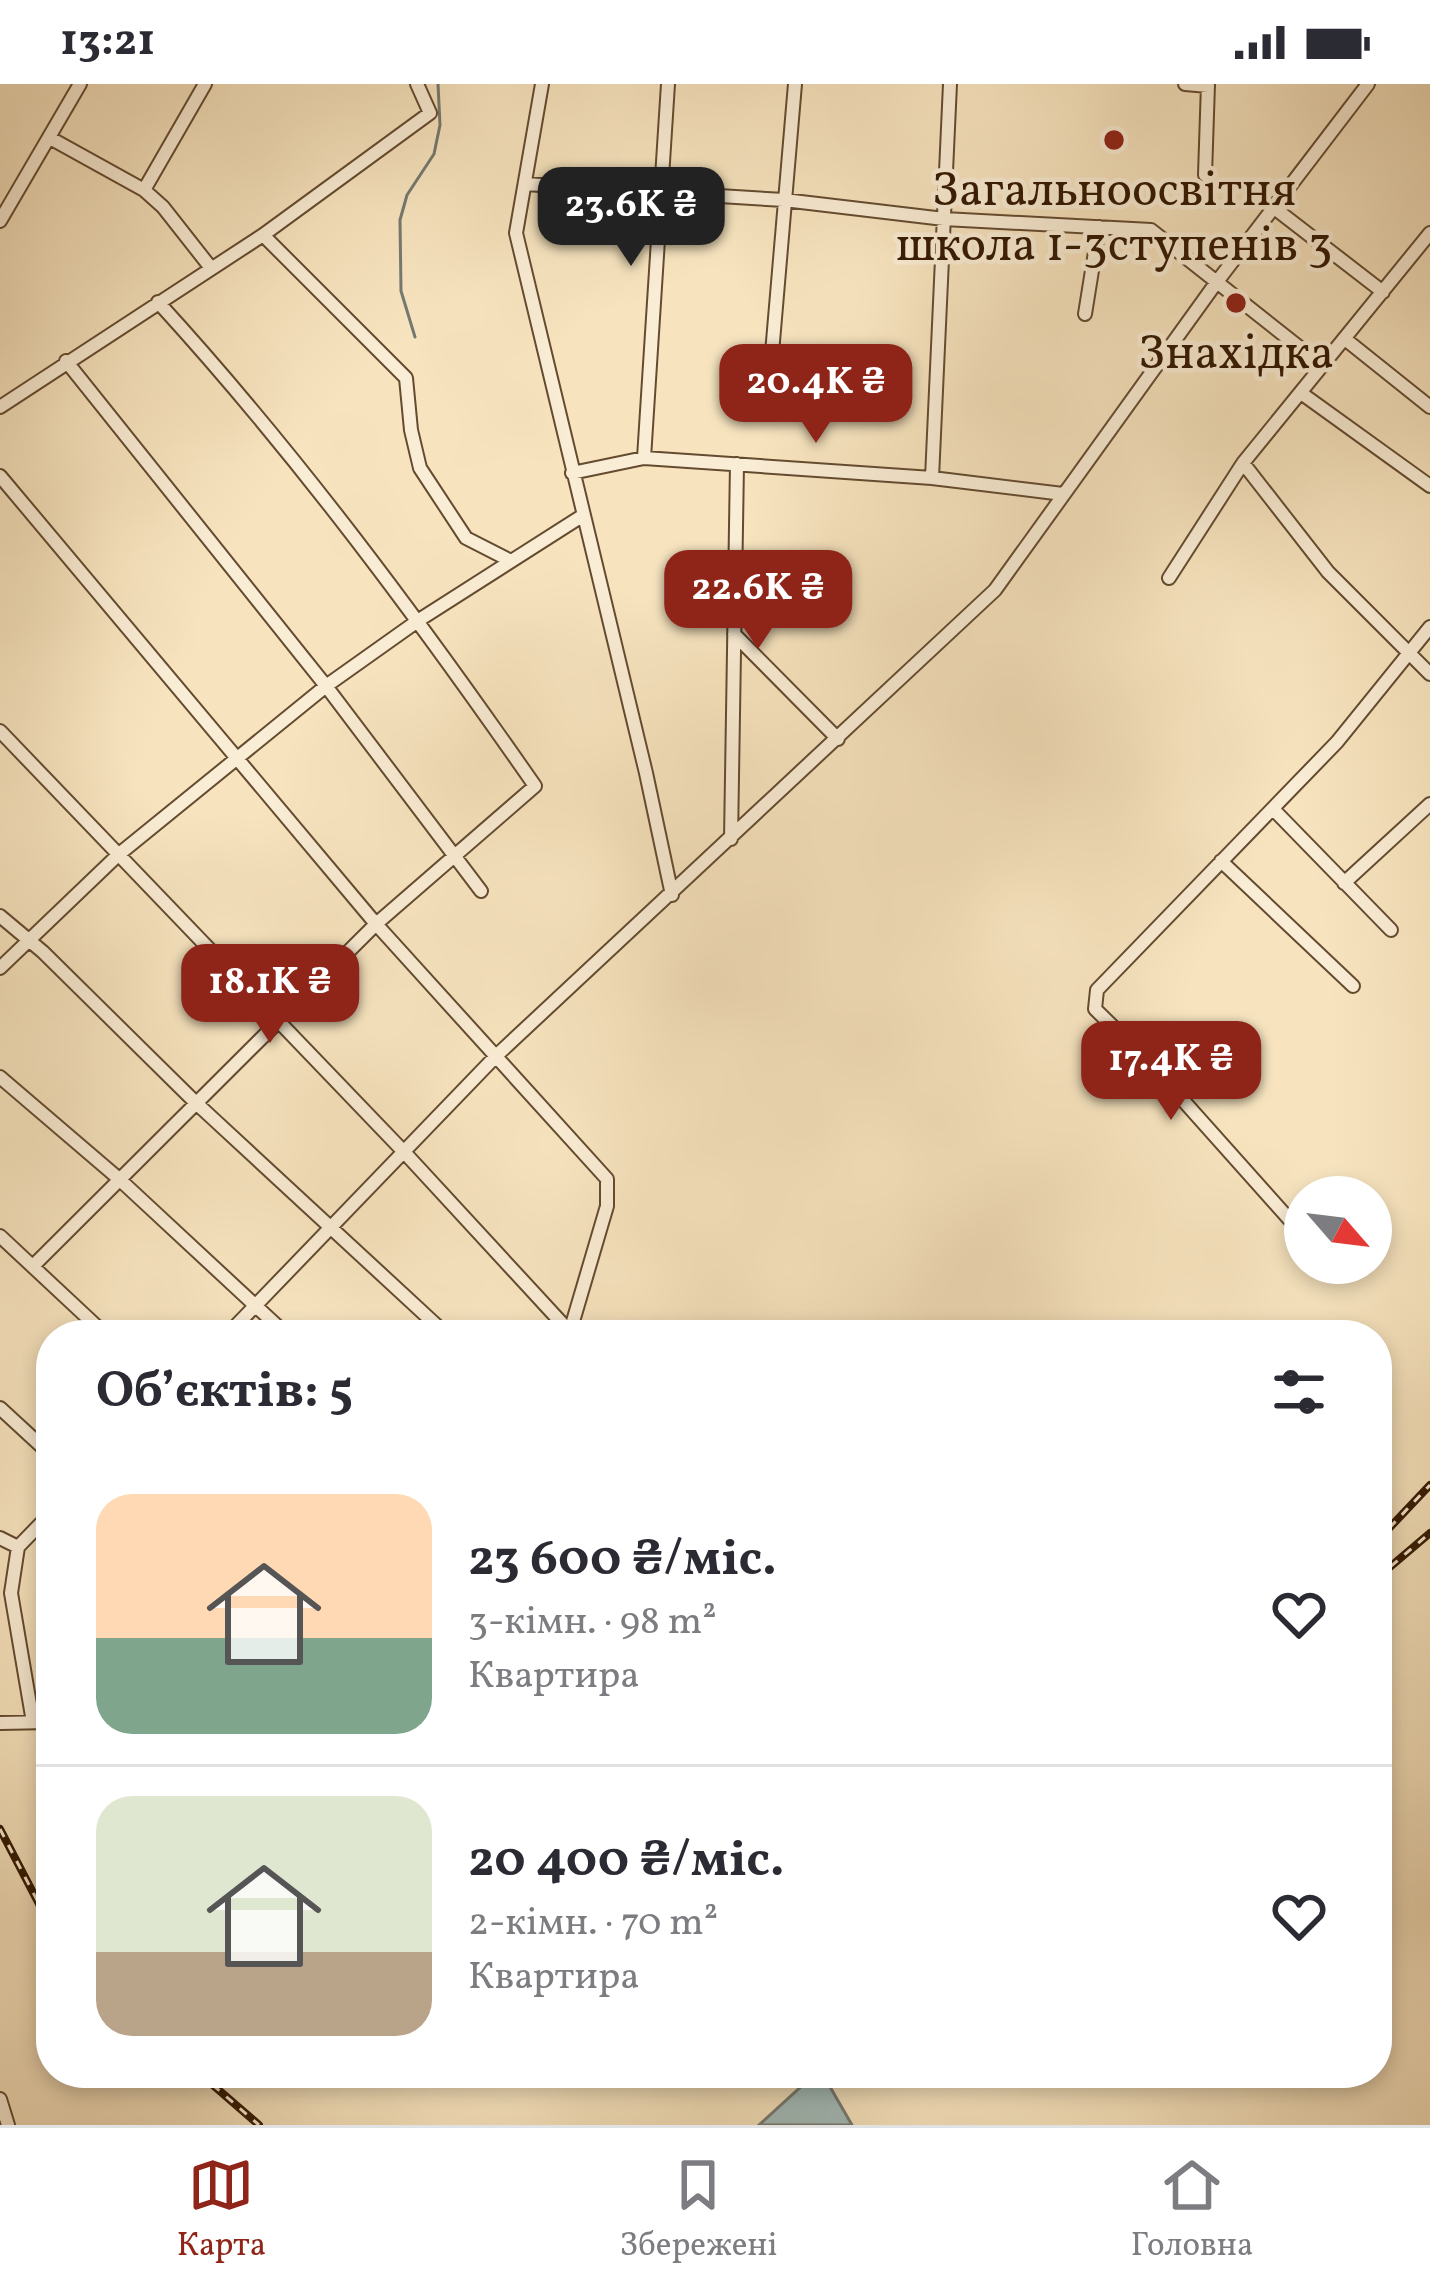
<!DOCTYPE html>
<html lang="uk">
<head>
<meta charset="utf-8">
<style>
	:root { --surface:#fff; --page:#f2f2f3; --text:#2b2b33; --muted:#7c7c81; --line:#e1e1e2; --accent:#8f2418 }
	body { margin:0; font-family:Vollkorn,serif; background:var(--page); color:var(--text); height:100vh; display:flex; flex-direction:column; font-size:45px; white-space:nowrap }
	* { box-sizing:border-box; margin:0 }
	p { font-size:39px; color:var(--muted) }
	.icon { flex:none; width:66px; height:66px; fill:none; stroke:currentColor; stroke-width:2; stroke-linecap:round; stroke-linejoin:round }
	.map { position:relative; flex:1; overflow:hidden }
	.side { position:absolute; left:36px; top:1236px; width:1356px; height:768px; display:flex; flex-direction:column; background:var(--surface); border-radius:48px; box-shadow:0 6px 18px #0003 }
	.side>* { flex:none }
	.needle { width:78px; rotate:118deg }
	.buttons { position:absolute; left:1284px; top:1092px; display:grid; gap:24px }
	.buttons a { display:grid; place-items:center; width:108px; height:108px; border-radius:50%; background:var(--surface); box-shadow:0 6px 18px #0003; font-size:60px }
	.price { position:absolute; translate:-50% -102px; padding:0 27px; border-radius:24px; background:var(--accent); color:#fff; font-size:39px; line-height:78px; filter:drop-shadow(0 3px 6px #0008) }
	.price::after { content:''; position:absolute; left:50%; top:72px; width:36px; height:27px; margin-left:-18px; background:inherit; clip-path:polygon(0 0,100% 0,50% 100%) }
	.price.on { background:#222; color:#fff }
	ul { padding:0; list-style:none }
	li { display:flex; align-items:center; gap:36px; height:300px; padding:0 60px }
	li+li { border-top:3px solid var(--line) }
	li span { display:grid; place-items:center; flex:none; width:336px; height:240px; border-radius:36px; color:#555 }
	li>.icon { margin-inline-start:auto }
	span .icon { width:144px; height:144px; fill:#fffc; stroke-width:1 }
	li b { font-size:51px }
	h2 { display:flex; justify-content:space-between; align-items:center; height:144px; padding:0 60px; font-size:51px }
	.status { display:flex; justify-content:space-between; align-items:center; height:84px; padding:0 60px; background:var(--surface); direction:ltr }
	.status svg { height:33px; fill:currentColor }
	.tab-bar { display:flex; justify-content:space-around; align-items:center; height:168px; border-top:3px solid var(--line); background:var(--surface); font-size:33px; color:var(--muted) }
	.tab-bar a { display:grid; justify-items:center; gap:6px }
	.tab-bar .on { color:var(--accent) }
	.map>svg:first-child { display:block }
</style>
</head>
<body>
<div class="status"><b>13:21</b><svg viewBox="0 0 49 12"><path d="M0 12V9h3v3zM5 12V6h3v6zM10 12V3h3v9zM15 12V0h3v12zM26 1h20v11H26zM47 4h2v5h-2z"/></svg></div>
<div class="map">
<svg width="1430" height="2041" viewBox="0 0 1430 2041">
	<rect width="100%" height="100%" fill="#f7e4bf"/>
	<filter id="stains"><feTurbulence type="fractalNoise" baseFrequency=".00167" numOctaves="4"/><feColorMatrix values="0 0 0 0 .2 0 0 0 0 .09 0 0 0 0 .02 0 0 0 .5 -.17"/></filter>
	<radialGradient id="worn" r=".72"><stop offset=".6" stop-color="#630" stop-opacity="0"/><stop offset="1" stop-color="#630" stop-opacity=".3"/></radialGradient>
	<path fill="#a1bcbc" stroke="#757a71" stroke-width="3" d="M816,1989H822L852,2041H759Z"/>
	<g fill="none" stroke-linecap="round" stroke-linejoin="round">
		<path stroke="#757a71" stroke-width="3" d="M415,253L401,207L400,136L407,111L434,70L440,41L438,0"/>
		<defs>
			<path id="street" d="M542,0L516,149L646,689L672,811
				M1185,0L1208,2
				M50,54L144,106L163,123L211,184
				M1205,91L1208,0
				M525,100L784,116L944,135L1151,146L1323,282
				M144,106L205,0
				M1273,123L1383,208
				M0,137L80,0
				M263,151L406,294L411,346L420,384L466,454L511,477
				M1085,230L1099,143
				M1345,255L1430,323
				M66,277L326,602L481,807
				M1301,309L1430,402
				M768,316L795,0
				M0,323L263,151L430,29L417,0
				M644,374L668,0
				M1243,379L1328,488L1430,590
				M572,389L644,374L932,394L1063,410
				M0,392L376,840L607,1095V1122L569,1251
				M932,394L950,0
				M1169,494L1243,379L1430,149
				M734,550L838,655
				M0,647L405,1069L570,1248
				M1274,726L1391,846
				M731,755L737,380
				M1221,777L1353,902
				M1344,799L1430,720
				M0,832L43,868L195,1018L447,1251
				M0,884L118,771L326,602L419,536L582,432
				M0,993L118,1094L287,1251
				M0,1152L106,1251
				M1305,1153L1148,977L1095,925L1097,906L1337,658L1430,543
				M33,1182L376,840L535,702C418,534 296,369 158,218
				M227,1251L496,972L995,506L1216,199L1368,0
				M0,1324L51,1371
				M0,1454L18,1463L11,1509L33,1638
				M18,1463L51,1429
				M0,1639L51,1638
				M0,2015L8,2041"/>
		</defs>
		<use href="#street" stroke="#644b30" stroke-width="16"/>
		<use href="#street" stroke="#faedd5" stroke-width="12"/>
		<defs>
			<path id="rail" d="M1377,1457L1430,1401
				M1377,1494L1430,1449
				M0,1745L51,1843
				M199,1989L259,2041"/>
		</defs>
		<use href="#rail" stroke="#331801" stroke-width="8"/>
		<use href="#rail" stroke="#faedd5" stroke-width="3" stroke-dasharray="9" stroke-linecap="butt"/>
	</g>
	<g fill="#8f2418" stroke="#faedd5" stroke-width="4.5">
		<circle cx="1114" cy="56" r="12"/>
		<circle cx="1236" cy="219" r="12"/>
	</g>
	<g text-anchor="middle" stroke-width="9" stroke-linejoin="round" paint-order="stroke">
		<g font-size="48" fill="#331801" stroke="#faedd5">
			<text x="1114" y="121">Загальноосвiтня<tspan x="1114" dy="55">школа 1-3ступенiв 3</tspan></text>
			<text x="1236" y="284">Знахідка</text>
		</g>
	</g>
	<rect width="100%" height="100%" filter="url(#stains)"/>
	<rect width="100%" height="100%" fill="url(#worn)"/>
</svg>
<div class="buttons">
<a><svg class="needle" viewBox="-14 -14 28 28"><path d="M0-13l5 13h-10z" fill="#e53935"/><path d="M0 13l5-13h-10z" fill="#7c7c81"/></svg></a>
</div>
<b class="price on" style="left:631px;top:185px">23.6K ₴</b>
<b class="price" style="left:816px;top:362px">20.4K ₴</b>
<b class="price" style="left:758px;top:568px">22.6K ₴</b>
<b class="price" style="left:270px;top:962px">18.1K ₴</b>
<b class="price" style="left:1171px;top:1039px">17.4K ₴</b>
<section class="side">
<h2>Об’єктів: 5<svg class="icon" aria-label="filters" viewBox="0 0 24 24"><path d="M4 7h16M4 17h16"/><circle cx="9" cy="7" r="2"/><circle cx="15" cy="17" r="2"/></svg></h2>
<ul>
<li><span style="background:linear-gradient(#ffd9b3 60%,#7fa58c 0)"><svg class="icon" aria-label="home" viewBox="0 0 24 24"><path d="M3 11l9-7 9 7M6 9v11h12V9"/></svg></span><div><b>23 600 ₴/міс.</b><p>3-кімн. · 98 m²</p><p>Квартира</p></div><svg class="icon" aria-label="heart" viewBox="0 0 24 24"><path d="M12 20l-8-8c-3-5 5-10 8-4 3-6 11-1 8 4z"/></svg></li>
<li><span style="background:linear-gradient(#dfe7d0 65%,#b9a48a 0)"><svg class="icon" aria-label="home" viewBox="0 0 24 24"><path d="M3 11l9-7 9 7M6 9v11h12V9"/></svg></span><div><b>20 400 ₴/міс.</b><p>2-кімн. · 70 m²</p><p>Квартира</p></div><svg class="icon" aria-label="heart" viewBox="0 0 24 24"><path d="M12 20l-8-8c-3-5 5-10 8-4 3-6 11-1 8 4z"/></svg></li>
</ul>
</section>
</div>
<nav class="tab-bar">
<a class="on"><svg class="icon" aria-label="map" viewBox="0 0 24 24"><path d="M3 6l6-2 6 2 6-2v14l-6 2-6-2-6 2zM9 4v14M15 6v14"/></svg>Карта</a>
<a><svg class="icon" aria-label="saved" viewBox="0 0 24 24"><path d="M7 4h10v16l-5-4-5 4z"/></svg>Збережені</a>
<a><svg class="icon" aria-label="home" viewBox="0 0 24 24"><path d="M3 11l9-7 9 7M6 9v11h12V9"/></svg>Головна</a>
</nav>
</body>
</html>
